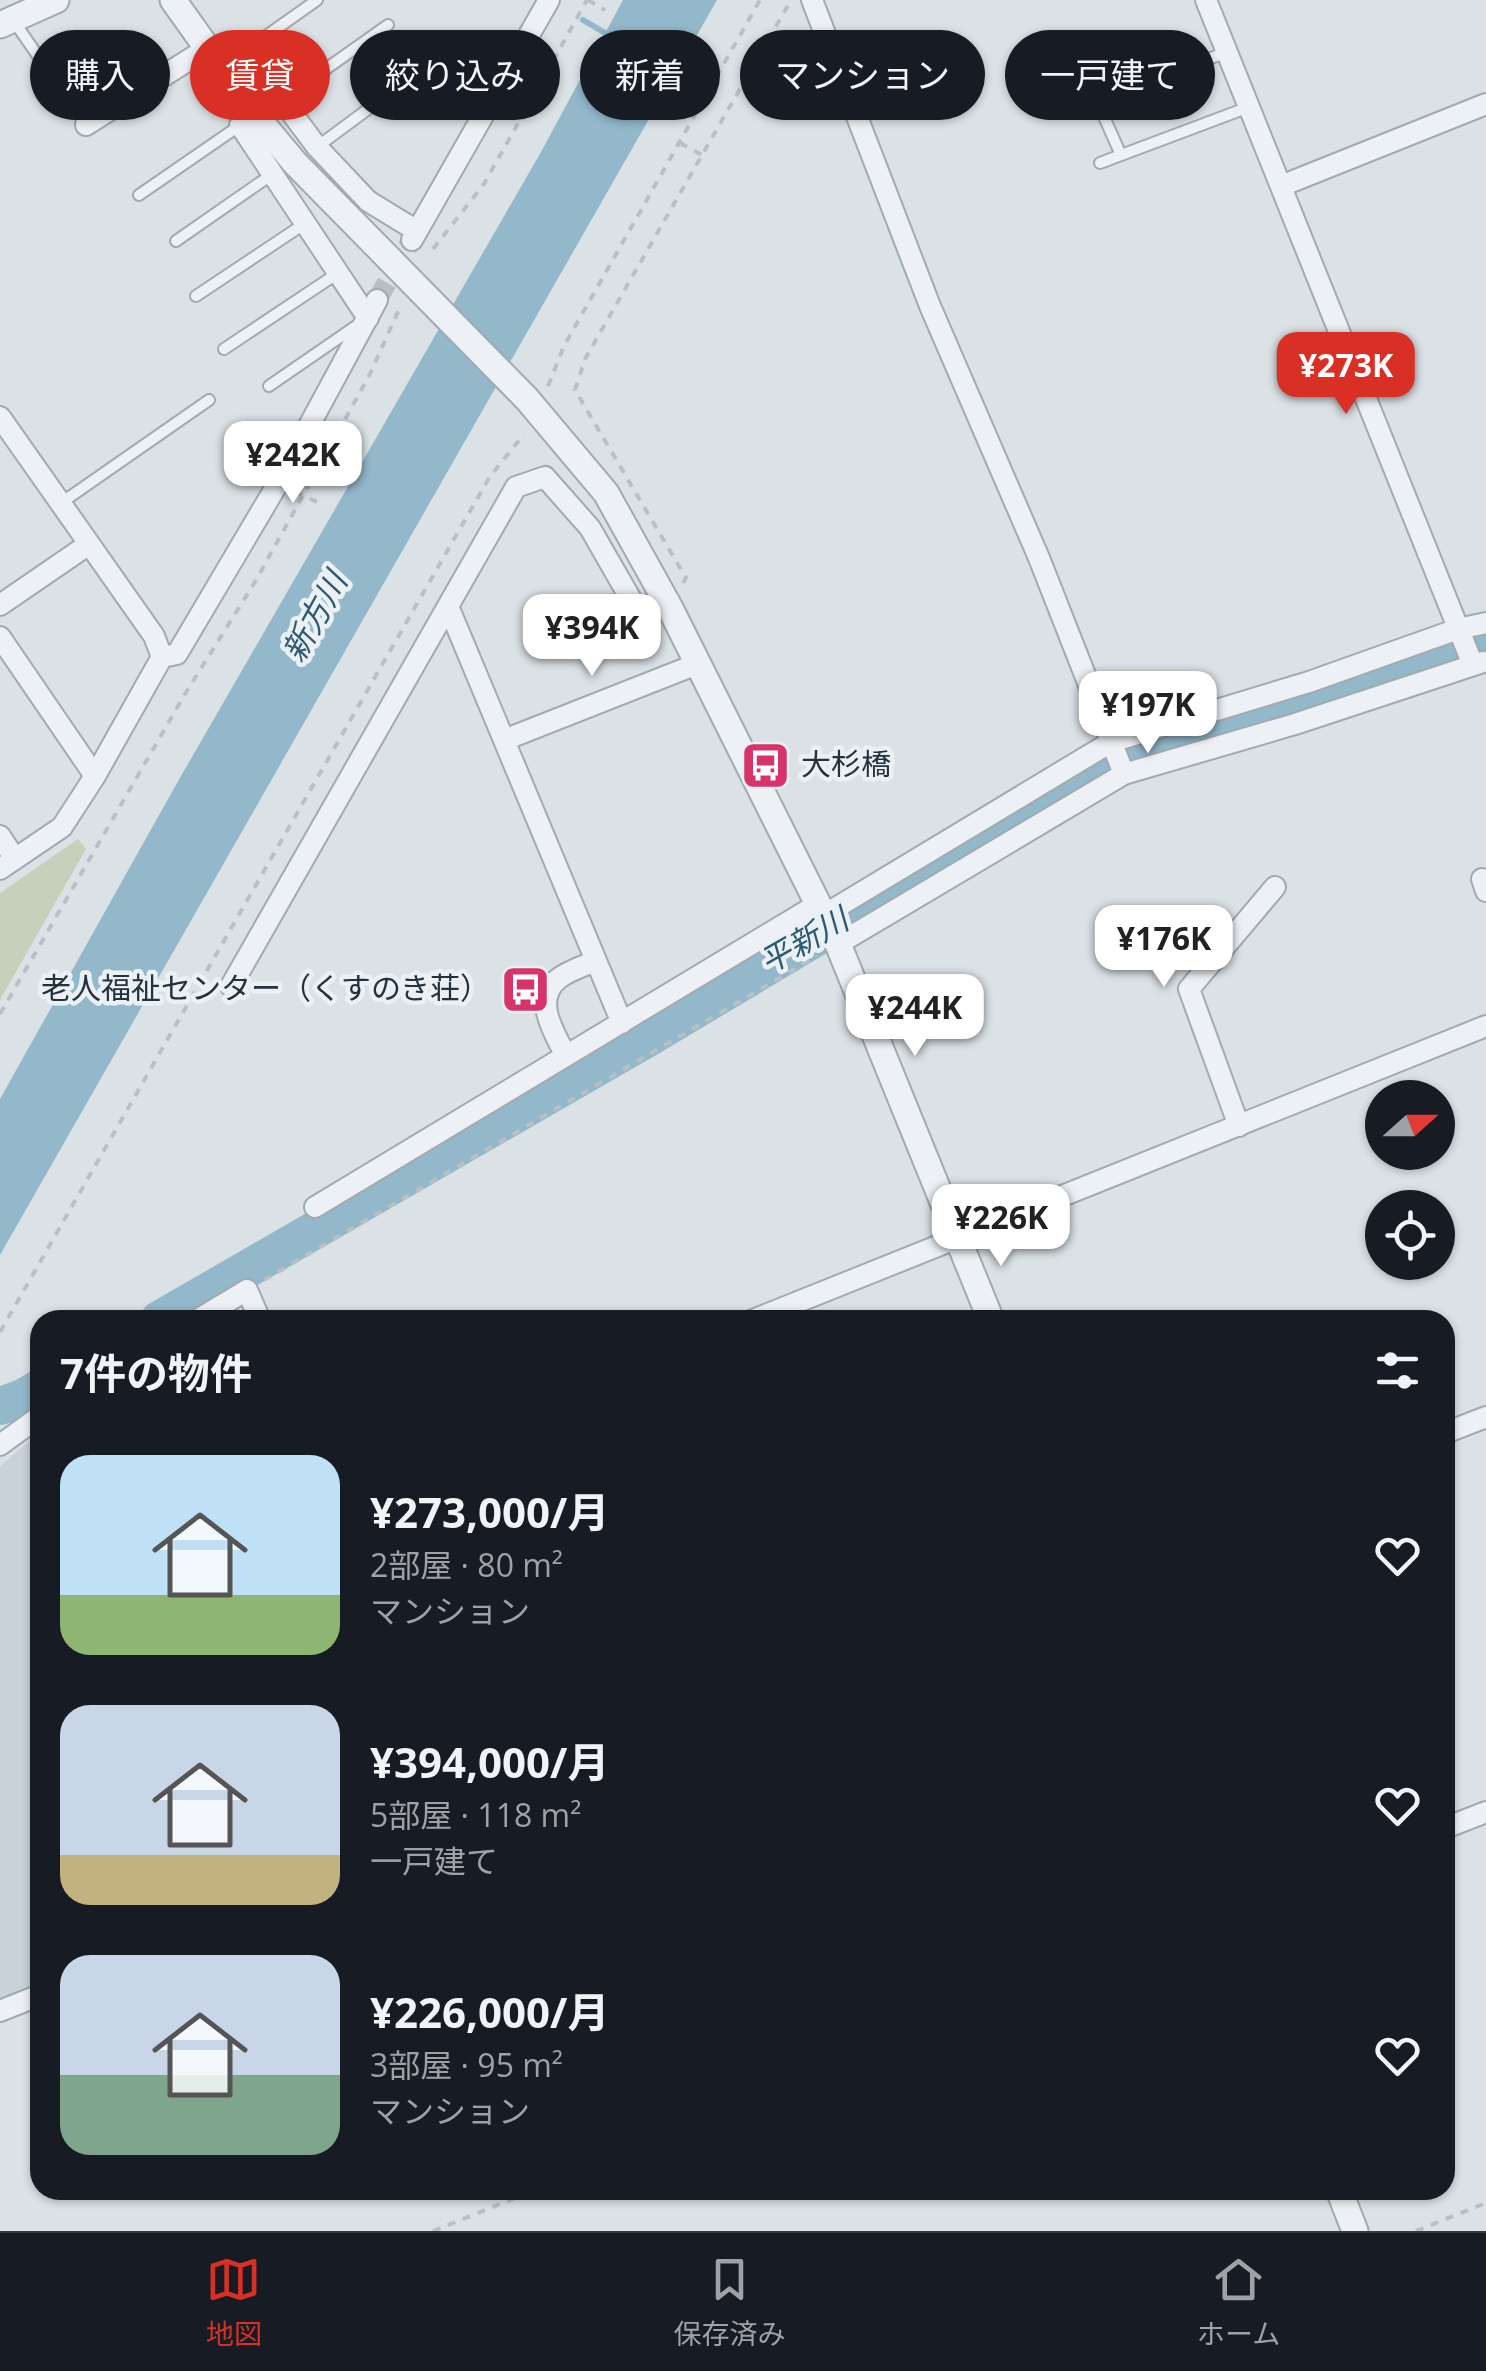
<!DOCTYPE html>
<html lang="ja">
<head>
<meta charset="utf-8">
<style>
	:root { --surface:#171b24; --page:#20242c; --text:#f1f3f6; --muted:#9ea1a6; --line:#363941; --accent:#d93025 }
	body { margin:0; font-family:"Open Sans","Noto Sans JP",sans-serif; background:var(--page); color:var(--text); height:100vh; display:flex; flex-direction:column; font-size:38px; white-space:nowrap }
	* { box-sizing:border-box; margin:0 }
	p { font-size:32px; color:var(--muted) }
	.icon { flex:none; width:55px; height:55px; fill:none; stroke:currentColor; stroke-width:2; stroke-linecap:round; stroke-linejoin:round }
	.map { position:relative; flex:1; overflow:hidden }
	.drawer { position:absolute; left:30px; top:1310px; width:1425px; height:890px; display:flex; flex-direction:column; background:var(--surface); border-radius:30px; box-shadow:0 2px 8px #0004 }
	.drawer>* { flex:none }
	.guide { position:absolute; left:30px; top:30px; width:1428px; height:90px; display:flex; gap:20px }
	.needle { width:65px; rotate:69deg }
	.controls { position:absolute; left:1365px; top:1080px; display:grid; gap:20px }
	.controls a { display:grid; place-items:center; width:90px; height:90px; border-radius:50%; background:var(--surface); box-shadow:0 2px 8px #0004; font-size:50px }
	.price { position:absolute; translate:-50% -85px; padding:0 22px; border-radius:20px; background:#fff; color:#222; font-size:32px; line-height:65px; filter:drop-shadow(0 2px 5px #0008) }
	.price::after { content:''; position:absolute; left:50%; top:60px; width:30px; height:22px; margin-left:-15px; background:inherit; clip-path:polygon(0 0,100% 0,50% 100%) }
	.price.selected { background:var(--accent); color:#fff }
	ul { padding:0; list-style:none }
	li { display:flex; align-items:center; gap:30px; height:250px; padding:0 30px }
	li span { display:grid; place-items:center; flex:none; width:280px; height:200px; border-radius:30px; color:#555 }
	li>.icon { margin-inline-start:auto }
	span .icon { width:120px; height:120px; fill:#fffc; stroke-width:1 }
	li b { font-size:42px }
	h2 { display:flex; justify-content:space-between; align-items:center; height:120px; padding:0 30px; font-size:42px }
	.pill { padding:0 35px; border-radius:45px; background:var(--surface); box-shadow:0 2px 8px #0004; font-size:35px; line-height:90px }
	.pill.selected { background:var(--accent); color:#fff }
	.menu { display:flex; justify-content:space-around; align-items:center; height:140px; border-top:2px solid var(--line); background:var(--surface); font-size:28px; color:var(--muted) }
	.menu a { display:grid; justify-items:center; gap:5px }
	.menu .selected { color:var(--accent) }
	.map>svg:first-child { display:block }
</style>
</head>
<body>
<div class="map">
<svg width="1486" height="2231" viewBox="0 0 1486 2231">
	<rect width="100%" height="100%" fill="#dbe2e6"/>
	<path fill="#c9d1d9" d="M40,1432V1984L0,2000V1466Z"/>
	<path fill="#c5d1bb" d="M78,839L86,849L0,1000V893Z"/>
	<path fill="#93b8ca" d="M623,0H717L0,1255V1099L177,783L541,152Z"/>
	<g fill="none" stroke-linecap="round" stroke-linejoin="round">
		<path stroke="#93b8ca" stroke-width="6" d="M583,20L612,37"/>
		<path stroke="#93b8ca" stroke-width="38" d="M159,1320L651,1036L1093,772L1138,751L1486,645
			M0,1406L23,1398L40,1388"/>
		<path stroke="#b6bfc4" stroke-width="20" stroke-dasharray="20 10" stroke-linecap="butt" d="M377,300L411,241"/>
		<defs>
			<path id="service" d="M13,20L86,125
				M221,68L317,0
				M282,100L388,25
				M1097,101L1121,155
				M1075,109L1227,52
				M317,147L426,66
				M1100,163L1249,107
				M139,195L239,126
				M176,241L271,175
				M196,296L304,224
				M224,349L338,273
				M269,386L359,324
				M61,503L209,400"/>
			<path id="minor" d="M812,0L930,306L1039,558L1124,774
				M1206,0L1473,665
				M86,125L206,49
				M1281,186L1486,104
				M412,240L549,0
				M368,318L240,125L282,100L317,147L368,201L417,231
				M0,417L154,636L162,657L95,776L62,827L0,869
				M0,605L89,544
				M448,606L622,1023
				M0,637L95,776
				M162,657L177,654L277,485L377,300
				M504,740L697,664
				M0,836L15,859
				M1482,879L1486,891
				M824,915L1111,742L1309,682L1458,629L1486,623
				M838,944L1124,774L1295,724L1483,662
				M231,986L516,487L545,477L590,528L637,610L665,599
				M566,1056C555,1034 532,1000 558,979C568,971 583,966 596,961
				M1239,1126L1189,989L1275,887
				M315,1207L818,904
				M197,1320L247,1290L260,1320
				M753,1320L1486,1026
				M1445,1433L1486,1417
				M0,1445L40,1416
				M1445,1828L1486,1812
				M0,2011L40,1995"/>
			<path id="tertiary" d="M173,0L255,115L295,163L527,399L606,493L670,608L838,944L991,1320
				M0,25L56,0
				M1339,2190L1355,2231"/>
		</defs>
		<use href="#service" stroke="#a0aab0" stroke-width="14"/>
		<use href="#minor" stroke="#a0aab0" stroke-width="24"/>
		<use href="#tertiary" stroke="#a0aab0" stroke-width="29"/>
		<path stroke="#b9bfc5" stroke-width="4" stroke-dasharray="8 8" stroke-linecap="butt" d="M588,0L605,10
			M680,143L702,155
			M433,249L484,184L587,0
			M548,386L564,346L760,0
			M295,492L324,505
			M683,583L686,578L575,390L585,359L791,0
			M0,1014L185,694L255,582L370,374L401,305
			M264,1280L817,956
			M0,1332L489,478L524,434
			M433,2231L535,2190
			M1416,2231L1486,2203"/>
		<use href="#service" stroke="#edf1f5" stroke-width="10"/>
		<use href="#minor" stroke="#edf1f5" stroke-width="20"/>
		<use href="#tertiary" stroke="#edf1f5" stroke-width="25"/>
	</g>
	<defs>
		<symbol id="bus-square" viewBox="-11 -11 22 22"><rect x="-9" y="-9" width="18" height="18" rx="4" fill="#d6356c" stroke="#eaf0f4"/><path d="M-5-6H5V4H4V6H2V4H-2V6H-4V4H-5ZM-3.5-4V0h7V-4ZM-3.5 1.2v1.5H-2V1.2ZM2 1.2v1.5H3.5V1.2Z" fill="#fff"/></symbol>
	</defs>
	<g fill-rule="evenodd">
		<use href="#bus-square" x="738" y="738" width="55" height="55"/>
		<use href="#bus-square" x="498" y="962" width="55" height="55"/>
	</g>
	<g text-anchor="middle" stroke-width="9" stroke-linejoin="round" paint-order="stroke">
		<g font-size="30" fill="#24323d" stroke="#eaf0f4" text-anchor="start">
			<text x="801" y="775">大杉橋</text>
			<text x="490" y="999" text-anchor="end">老人福祉センター（くすのき荘）</text>
		</g>
		<g font-size="32" font-style="italic" fill="#2c5973" stroke="#eaf0f4">
			<text transform="translate(315 617) rotate(-61)" y="11">新方川</text>
			<text transform="translate(804 941) rotate(-30)" y="11">平新川</text>
		</g>
	</g>
</svg>
<div class="controls">
<a><svg class="needle" viewBox="-14 -14 28 28"><path d="M0-13l5 13h-10z" fill="#e53935"/><path d="M0 13l5-13h-10z" fill="#9ea1a6"/></svg></a>
<a><svg class="icon" aria-label="locate" viewBox="0 0 24 24"><circle cx="12" cy="12" r="6"/><path d="M12 2v4M12 18v4M2 12h4M18 12h4"/></svg></a>
</div>
<b class="price selected" style="left:1346px;top:417px">¥273K</b>
<b class="price" style="left:293px;top:506px">¥242K</b>
<b class="price" style="left:592px;top:679px">¥394K</b>
<b class="price" style="left:1148px;top:756px">¥197K</b>
<b class="price" style="left:1164px;top:990px">¥176K</b>
<b class="price" style="left:915px;top:1059px">¥244K</b>
<b class="price" style="left:1001px;top:1269px">¥226K</b>
<div class="guide">
<a class="pill">購入</a>
<a class="pill selected">賃貸</a>
<a class="pill">絞り込み</a>
<a class="pill">新着</a>
<a class="pill">マンション</a>
<a class="pill">一戸建て</a>
</div>
<section class="drawer">
<h2>7件の物件<svg class="icon" aria-label="filters" viewBox="0 0 24 24"><path d="M4 7h16M4 17h16"/><circle cx="9" cy="7" r="2"/><circle cx="15" cy="17" r="2"/></svg></h2>
<ul>
<li><span style="background:linear-gradient(#bfe0f5 70%,#8fb573 0)"><svg class="icon" aria-label="home" viewBox="0 0 24 24"><path d="M3 11l9-7 9 7M6 9v11h12V9"/></svg></span><div><b>¥273,000/月</b><p>2部屋 · 80 m²</p><p>マンション</p></div><svg class="icon" aria-label="heart" viewBox="0 0 24 24"><path d="M12 20l-8-8c-3-5 5-10 8-4 3-6 11-1 8 4z"/></svg></li>
<li><span style="background:linear-gradient(#c9d6e8 75%,#c2b280 0)"><svg class="icon" aria-label="home" viewBox="0 0 24 24"><path d="M3 11l9-7 9 7M6 9v11h12V9"/></svg></span><div><b>¥394,000/月</b><p>5部屋 · 118 m²</p><p>一戸建て</p></div><svg class="icon" aria-label="heart" viewBox="0 0 24 24"><path d="M12 20l-8-8c-3-5 5-10 8-4 3-6 11-1 8 4z"/></svg></li>
<li><span style="background:linear-gradient(#c9d6e8 60%,#7fa58c 0)"><svg class="icon" aria-label="home" viewBox="0 0 24 24"><path d="M3 11l9-7 9 7M6 9v11h12V9"/></svg></span><div><b>¥226,000/月</b><p>3部屋 · 95 m²</p><p>マンション</p></div><svg class="icon" aria-label="heart" viewBox="0 0 24 24"><path d="M12 20l-8-8c-3-5 5-10 8-4 3-6 11-1 8 4z"/></svg></li>
</ul>
</section>
</div>
<nav class="menu">
<a class="selected"><svg class="icon" aria-label="map" viewBox="0 0 24 24"><path d="M3 6l6-2 6 2 6-2v14l-6 2-6-2-6 2zM9 4v14M15 6v14"/></svg>地図</a>
<a><svg class="icon" aria-label="saved" viewBox="0 0 24 24"><path d="M7 4h10v16l-5-4-5 4z"/></svg>保存済み</a>
<a><svg class="icon" aria-label="home" viewBox="0 0 24 24"><path d="M3 11l9-7 9 7M6 9v11h12V9"/></svg>ホーム</a>
</nav>
</body>
</html>
